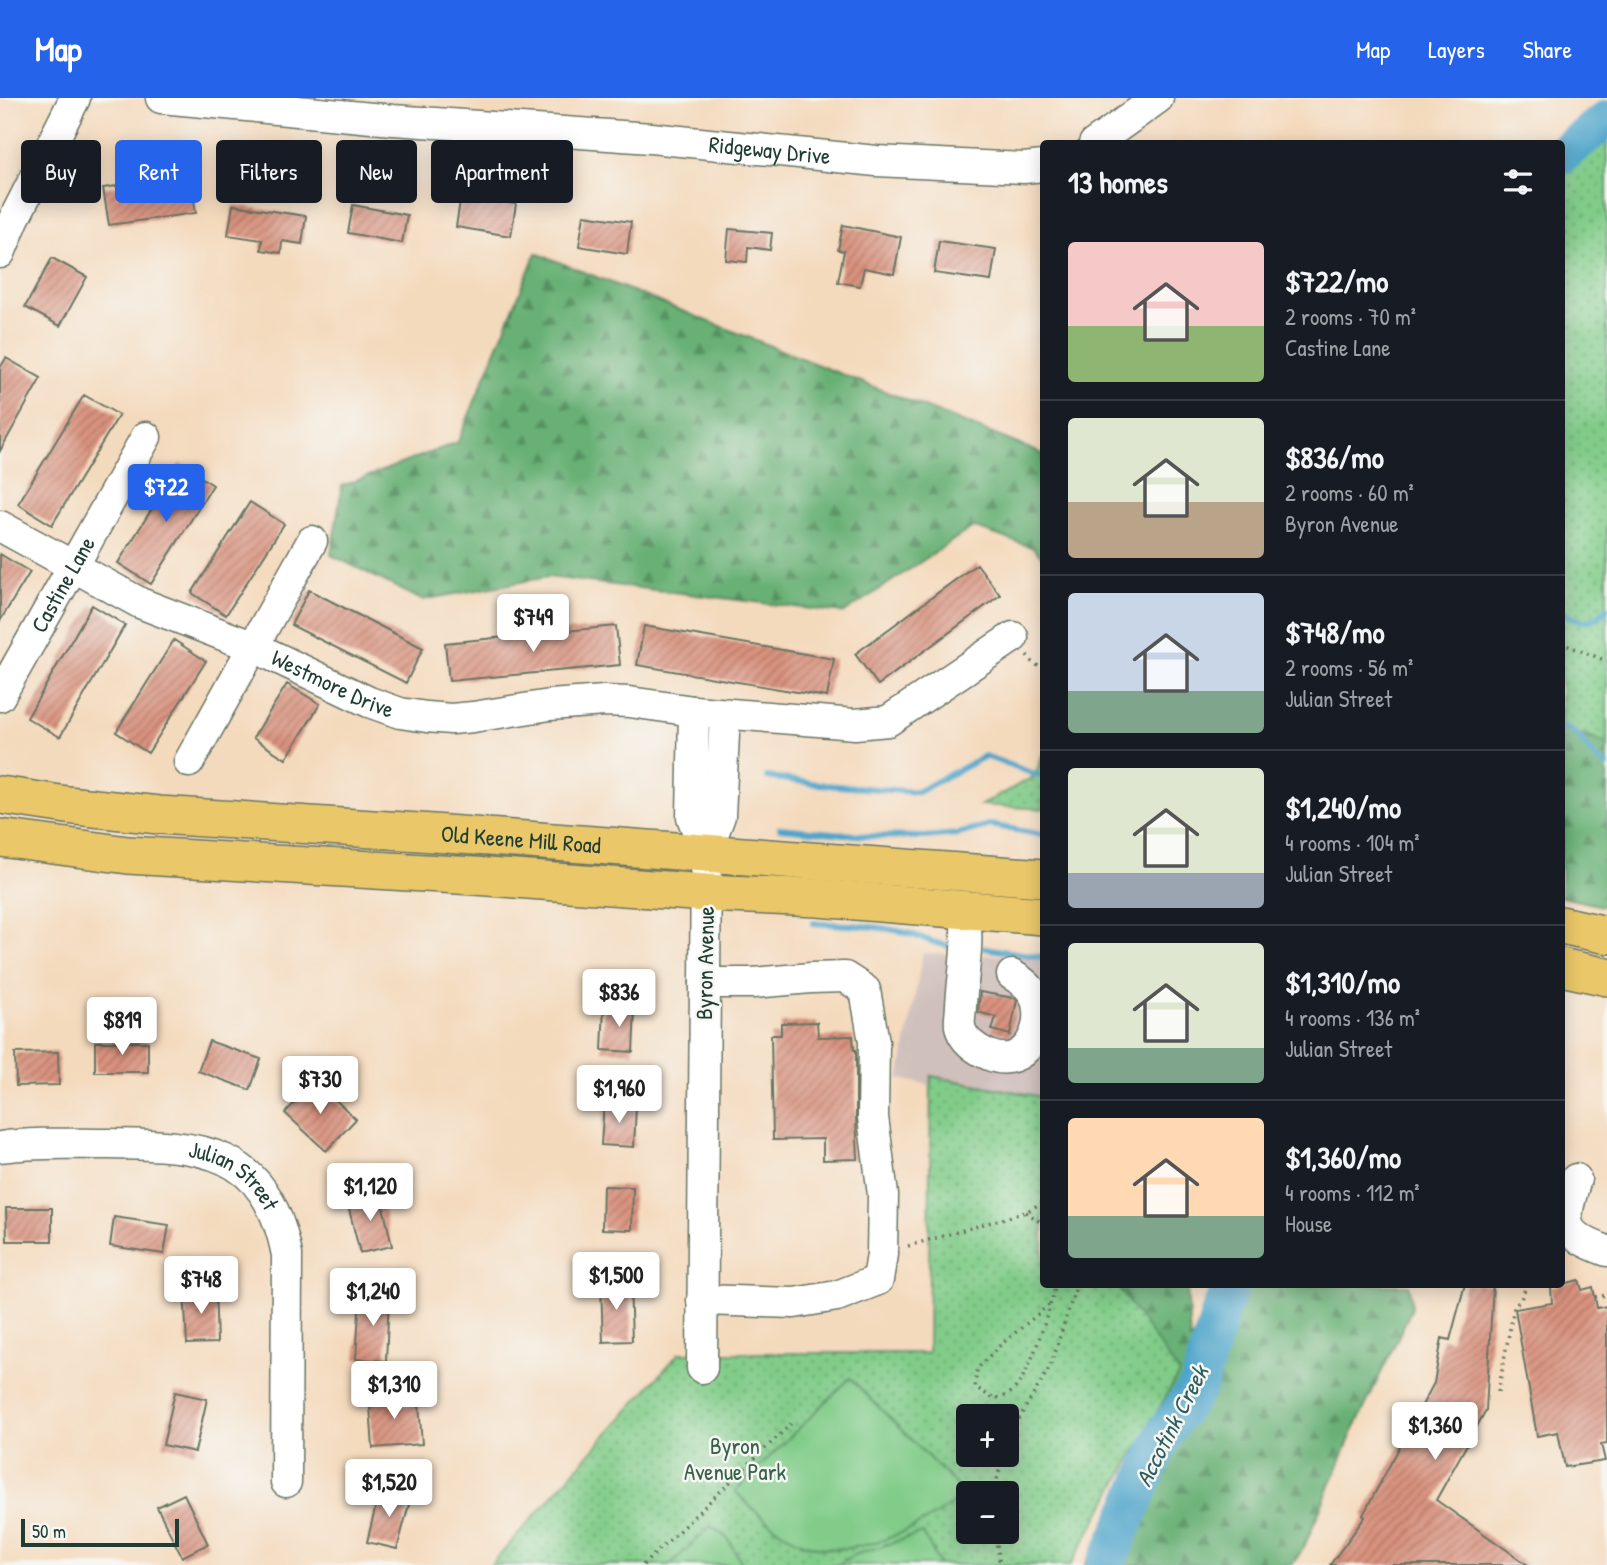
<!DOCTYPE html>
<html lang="en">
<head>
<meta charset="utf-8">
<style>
	:root { --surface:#171b24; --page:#242831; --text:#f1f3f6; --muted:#9ea1a6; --line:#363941; --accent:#2563eb }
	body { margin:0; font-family:"Patrick Hand",sans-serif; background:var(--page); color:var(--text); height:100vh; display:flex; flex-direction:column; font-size:26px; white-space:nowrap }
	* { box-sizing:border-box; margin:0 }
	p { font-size:23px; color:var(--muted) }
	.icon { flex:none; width:38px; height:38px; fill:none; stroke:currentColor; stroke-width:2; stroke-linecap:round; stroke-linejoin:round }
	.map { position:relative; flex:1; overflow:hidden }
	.sheet { position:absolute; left:1040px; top:42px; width:525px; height:1148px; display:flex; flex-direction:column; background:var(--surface); border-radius:7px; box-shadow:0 4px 18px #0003 }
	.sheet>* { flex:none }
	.top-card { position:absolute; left:21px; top:42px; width:665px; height:63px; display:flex; gap:14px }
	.fabs { position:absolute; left:956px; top:1306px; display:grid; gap:14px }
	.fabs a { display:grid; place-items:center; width:63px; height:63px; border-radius:7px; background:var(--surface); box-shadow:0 4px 18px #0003; font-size:35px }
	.scale { position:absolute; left:21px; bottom:18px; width:158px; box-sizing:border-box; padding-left:7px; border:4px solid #1f3d34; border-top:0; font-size:19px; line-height:24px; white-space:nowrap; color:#1f3d34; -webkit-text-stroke:5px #f6f6f2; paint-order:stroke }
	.price { position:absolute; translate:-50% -60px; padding:0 16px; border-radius:7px; background:#fff; color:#222; font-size:23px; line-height:46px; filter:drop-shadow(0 2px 4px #0008) }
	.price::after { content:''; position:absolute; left:50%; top:42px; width:21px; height:16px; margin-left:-10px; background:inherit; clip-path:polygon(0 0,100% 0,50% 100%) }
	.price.selected { background:var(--accent); color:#fff }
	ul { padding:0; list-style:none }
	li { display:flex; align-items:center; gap:21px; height:175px; padding:0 28px }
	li+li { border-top:2px solid var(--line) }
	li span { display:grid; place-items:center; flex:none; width:196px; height:140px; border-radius:7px; color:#555 }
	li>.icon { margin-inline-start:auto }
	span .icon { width:84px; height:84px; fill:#fffc; stroke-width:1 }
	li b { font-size:30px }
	h2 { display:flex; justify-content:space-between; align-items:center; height:84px; padding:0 28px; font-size:30px }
	.tag { padding:0 24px; border-radius:7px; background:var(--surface); box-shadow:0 4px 18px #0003; font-size:24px; line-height:63px }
	.tag.selected { background:var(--accent); color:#fff }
	header { display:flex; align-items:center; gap:42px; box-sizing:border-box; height:98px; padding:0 35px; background:var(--accent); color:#fff }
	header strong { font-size:33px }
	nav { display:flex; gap:38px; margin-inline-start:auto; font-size:24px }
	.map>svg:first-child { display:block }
</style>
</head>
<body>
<header>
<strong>Map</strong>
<nav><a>Map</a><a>Layers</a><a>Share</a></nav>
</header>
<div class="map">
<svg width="1607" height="1467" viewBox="0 0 1607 1467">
	<defs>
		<pattern id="forest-firs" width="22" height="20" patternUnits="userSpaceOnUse" patternTransform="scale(1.75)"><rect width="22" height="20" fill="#68b075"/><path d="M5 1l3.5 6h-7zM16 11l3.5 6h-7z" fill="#559061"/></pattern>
		<pattern id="park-dots" width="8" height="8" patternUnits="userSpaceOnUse" patternTransform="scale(1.75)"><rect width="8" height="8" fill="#81cc89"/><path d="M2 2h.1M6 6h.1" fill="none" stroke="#69a771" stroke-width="1.8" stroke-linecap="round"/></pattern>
		<pattern id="building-hatch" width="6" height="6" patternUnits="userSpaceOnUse" patternTransform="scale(1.75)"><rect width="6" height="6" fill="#d9927e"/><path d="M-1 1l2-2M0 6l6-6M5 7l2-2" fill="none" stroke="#af7868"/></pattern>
	</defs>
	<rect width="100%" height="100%" fill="#f6f6f2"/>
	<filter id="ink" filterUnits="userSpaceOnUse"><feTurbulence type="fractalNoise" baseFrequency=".0143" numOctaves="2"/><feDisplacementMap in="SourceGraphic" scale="14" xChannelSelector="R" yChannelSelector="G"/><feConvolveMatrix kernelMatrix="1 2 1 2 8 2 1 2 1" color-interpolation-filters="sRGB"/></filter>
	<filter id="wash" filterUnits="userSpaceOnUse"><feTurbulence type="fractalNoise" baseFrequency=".00686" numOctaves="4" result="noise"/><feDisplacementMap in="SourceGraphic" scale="28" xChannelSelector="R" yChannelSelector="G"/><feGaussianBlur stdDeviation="1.57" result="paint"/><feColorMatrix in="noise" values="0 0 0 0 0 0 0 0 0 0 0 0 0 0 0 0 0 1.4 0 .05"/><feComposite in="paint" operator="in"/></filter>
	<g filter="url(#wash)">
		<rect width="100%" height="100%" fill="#f4dabd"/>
		<path fill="#d0c0bc" d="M923,855L1043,859V1008L899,981Z"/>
		<path fill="url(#forest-firs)" stroke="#447654" stroke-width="2" d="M1607,8V809L1561,799V46H1557L1563,35Z
			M536,155L1043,356V460L1034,450L973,429L844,515L548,479L422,502L331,457L342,388L458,344Z
			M1107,1187H1187L1190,1243L1229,1187H1409L1412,1210L1351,1338L1304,1449L1292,1467H1085L1140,1360L1169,1274Z"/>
		<path fill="url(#park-dots)" stroke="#50845e" stroke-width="2" fill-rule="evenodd" d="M1607,8V645L1561,630V46L1557,45L1563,35Z
			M1043,655V711L981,707L1035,678Z
			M931,978L1043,999V1186L1116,1187L1179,1275L1071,1467H491L679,1255H928ZM968,1318H1006V1356H968ZM968,1395H1006V1433H968Z"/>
		<path fill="#81cc89" stroke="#50845e" stroke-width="2" d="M850,1280L965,1396C924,1429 851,1467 798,1443C774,1431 753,1412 735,1393Z
			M711,1428L728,1441L743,1467H670Z
			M923,1435L940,1467H837L854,1457Z"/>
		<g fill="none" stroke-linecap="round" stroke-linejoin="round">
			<path stroke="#4da4ca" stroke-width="6" d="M1561,512C1577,526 1593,528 1607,510
				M1561,630C1585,632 1586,660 1607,668
				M767,679L826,687L917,694L985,658L1043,679
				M780,730L866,738L924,739L958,736L990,727L1043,737
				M813,825C844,827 877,827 907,835C922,839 934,846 950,848
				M984,850L1043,859"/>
			<path stroke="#4da4ca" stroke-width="38" d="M1561,57L1607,21
				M1106,1467L1165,1334L1198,1289L1221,1211L1231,1186"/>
		</g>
		<g id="blocks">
			<path fill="url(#building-hatch)" d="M190,77L196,115L109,127L103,90Z
				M461,97L516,106L511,138L456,129Z
				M233,107L306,118L302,146L282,143L281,155L261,152L262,142L228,137Z
				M353,107L407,117L402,145L348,135Z
				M584,117L631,124L627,156L579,148Z
				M843,127L901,139L894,176L864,170L860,188L838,184L844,153L838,152Z
				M729,131L772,135L770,152L748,149L747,164L726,162Z
				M939,143L996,151L991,183L934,175Z
				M52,160L87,179L60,228L25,209Z
				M6,260L41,280L0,353V270Z
				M84,297L119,317L52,427L18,406Z
				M180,366L213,387L151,486L118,465Z
				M250,404L284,426L226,517L192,495Z
				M0,456L30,474L0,523Z
				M977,466L1000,497L878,587L855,556Z
				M309,492L423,550L406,585L291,527Z
				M92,507L125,527L60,639L27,620Z
				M616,528L620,567L449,583L445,545Z
				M644,528L834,561L827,599L637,567Z
				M174,542L206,563L148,655L116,634Z
				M287,586L320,606L286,661L253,640Z
				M980,894L1014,900L1017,902L1010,937L992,932L996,919L978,914Z
				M604,908L635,910L633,954L602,952Z
				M817,924L818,939L853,938L854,952H856V1019L858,1061L823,1062V1041L773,1042L771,937H781V925Z
				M209,943L261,961L250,992L198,973Z
				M95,944H148V974H95Z
				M58,954L59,987L16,988L15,955Z
				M315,983L356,1021L326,1053L285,1015Z
				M604,1004L636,1007L634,1049L601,1047Z
				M603,1088L633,1089L632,1132L602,1131Z
				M380,1095L392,1148L360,1155L347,1103Z
				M6,1110H52V1143H7Z
				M114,1119L169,1127L164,1156L110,1148Z
				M1579,1182L1582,1192L1593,1189L1597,1210L1607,1208V1345L1601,1346L1605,1363L1565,1369L1558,1334L1537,1338L1515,1211L1552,1205L1551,1189Z
				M630,1184L632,1243L603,1244L601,1185Z
				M1465,1186H1493L1486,1312L1436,1402L1528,1467H1330L1365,1419L1363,1417L1434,1285L1442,1240L1450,1242Z
				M215,1189L217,1245L187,1246L184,1191Z
				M360,1197L389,1199L386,1263L356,1261Z
				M398,1293L399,1308L419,1306L422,1346L373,1350L369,1295Z
				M175,1294L207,1301L195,1354L163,1347Z
				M380,1391L411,1399L397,1451L367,1444Z
				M184,1396L208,1446L182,1459L157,1409Z"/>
		</g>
	</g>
	<g filter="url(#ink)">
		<use href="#blocks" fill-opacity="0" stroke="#6a7464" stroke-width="2"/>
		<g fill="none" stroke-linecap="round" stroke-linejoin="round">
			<defs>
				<g id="minor">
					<path id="s1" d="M161,0L393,22L651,40L876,63L1024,70L1043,68"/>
					<path d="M1094,46L1158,0"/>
					<path d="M0,155L14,121L75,0"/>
					<path id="s2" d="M0,428L140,505L254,549L369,604L400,615L427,619L451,621L473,619L550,607L604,603L629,604L694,613L855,626L888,623L1013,539"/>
					<path id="s3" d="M0,598L146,339"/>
					<path d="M694,613L692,719L706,755L702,1270"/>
					<path d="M189,664L312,443"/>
					<path d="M706,755L720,718L725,616"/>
					<path d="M964,811C970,845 963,873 961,907C961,914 959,922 960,928C962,942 977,952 989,957C1025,973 1047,929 1035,899C1031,889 1021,882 1012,877"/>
					<path id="s4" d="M0,1049C35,1044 72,1046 108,1046C201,1047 266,1049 287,1157L286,1384"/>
					<path d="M1576,1081C1563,1126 1558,1135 1607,1153"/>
					<path d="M702,1202L794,1205L837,1198L878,1182L882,1156L883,1097L873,1019L874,944L865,892L845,879L811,880L753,885H705"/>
				</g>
				<g id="major">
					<path id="s5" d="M0,697L67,707L159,717L419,734L1043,780"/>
					<path d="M0,740L128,757L474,778L706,795L818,800L1043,818"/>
					<path d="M1561,827L1607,837"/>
					<path d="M1561,869L1607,879"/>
				</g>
			</defs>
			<use href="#minor" stroke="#6a7464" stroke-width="33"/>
			<use href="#major" stroke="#6a7464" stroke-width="40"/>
			<path stroke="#6a7464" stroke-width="3.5" stroke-dasharray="2 5" stroke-linecap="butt" d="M1561,545L1607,563
				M1027,557L1032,564L1043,571
				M1026,1114L1043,1126
				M908,1148L1026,1114L1043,1104
				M1595,1199L1607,1197
				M1049,1207L998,1249L977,1271L975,1289L994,1301C998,1299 1006,1299 1009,1296C1032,1279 1047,1213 1057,1186
				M1498,1294L1514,1209L1521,1201L1527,1186
				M1006,1346L1013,1330L1050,1269L1077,1186
				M994,1395L1003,1356
				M995,1433L1000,1467
				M643,1467L791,1326"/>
			<use href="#minor" stroke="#fff" stroke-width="30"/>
			<use href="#major" stroke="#eac769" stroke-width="37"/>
		</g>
	</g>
	<g text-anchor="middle" stroke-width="5" stroke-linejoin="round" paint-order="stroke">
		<g font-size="23" fill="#1f3d34" stroke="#f6f6f2">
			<text dy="8" stroke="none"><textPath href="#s1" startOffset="611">Ridgeway Drive</textPath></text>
			<text dy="8" stroke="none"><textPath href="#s3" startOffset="128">Castine Lane</textPath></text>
			<text dy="8" stroke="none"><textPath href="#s2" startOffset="369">Westmore Drive</textPath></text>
			<text dy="8" stroke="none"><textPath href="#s5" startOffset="523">Old Keene Mill Road</textPath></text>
			<text transform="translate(705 865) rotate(-89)" y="8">Byron Avenue</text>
			<text dy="8" stroke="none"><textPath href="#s4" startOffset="243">Julian Street</textPath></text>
		</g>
		<g font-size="23" fill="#386149" stroke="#f6f6f2">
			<text x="735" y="1356">Byron<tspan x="735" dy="26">Avenue Park</tspan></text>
		</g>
		<g font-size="24" font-style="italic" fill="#2d5c61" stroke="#f6f6f2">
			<text transform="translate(1172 1328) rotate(-63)" y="8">Accotink Creek</text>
		</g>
	</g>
</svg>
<div class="fabs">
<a>+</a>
<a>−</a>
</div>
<div class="scale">50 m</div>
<b class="price selected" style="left:166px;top:426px">$722</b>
<b class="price" style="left:533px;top:556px">$749</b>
<b class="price" style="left:619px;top:931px">$836</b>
<b class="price" style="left:122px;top:959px">$819</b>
<b class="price" style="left:320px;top:1018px">$730</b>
<b class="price" style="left:619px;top:1027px">$1,960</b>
<b class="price" style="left:370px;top:1125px">$1,120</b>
<b class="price" style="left:616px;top:1214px">$1,500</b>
<b class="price" style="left:201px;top:1218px">$748</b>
<b class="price" style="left:373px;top:1230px">$1,240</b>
<b class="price" style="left:394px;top:1323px">$1,310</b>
<b class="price" style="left:1435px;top:1364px">$1,360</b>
<b class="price" style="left:389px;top:1421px">$1,520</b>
<div class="top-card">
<a class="tag">Buy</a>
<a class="tag selected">Rent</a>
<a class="tag">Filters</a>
<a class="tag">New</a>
<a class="tag">Apartment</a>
</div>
<section class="sheet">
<h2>13 homes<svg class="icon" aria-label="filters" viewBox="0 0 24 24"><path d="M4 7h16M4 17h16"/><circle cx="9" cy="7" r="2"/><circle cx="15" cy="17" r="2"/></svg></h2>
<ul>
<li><span style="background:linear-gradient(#f6c9c9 60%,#8fb573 0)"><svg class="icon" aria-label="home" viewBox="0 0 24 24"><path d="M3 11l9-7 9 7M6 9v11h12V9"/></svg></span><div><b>$722/mo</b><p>2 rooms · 70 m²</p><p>Castine Lane</p></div></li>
<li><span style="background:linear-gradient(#dfe7d0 60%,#b9a48a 0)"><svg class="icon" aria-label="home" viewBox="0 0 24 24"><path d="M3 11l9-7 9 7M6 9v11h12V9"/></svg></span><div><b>$836/mo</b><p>2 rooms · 60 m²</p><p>Byron Avenue</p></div></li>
<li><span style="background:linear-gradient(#c9d6e8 70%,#7fa58c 0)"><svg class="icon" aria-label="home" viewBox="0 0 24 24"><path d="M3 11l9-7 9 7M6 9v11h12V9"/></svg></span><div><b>$748/mo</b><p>2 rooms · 56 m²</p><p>Julian Street</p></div></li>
<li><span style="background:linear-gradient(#dfe7d0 75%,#9aa5b1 0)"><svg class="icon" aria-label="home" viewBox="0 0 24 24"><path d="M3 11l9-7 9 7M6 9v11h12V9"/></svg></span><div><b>$1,240/mo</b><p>4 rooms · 104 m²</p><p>Julian Street</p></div></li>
<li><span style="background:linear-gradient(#dfe7d0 75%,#7fa58c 0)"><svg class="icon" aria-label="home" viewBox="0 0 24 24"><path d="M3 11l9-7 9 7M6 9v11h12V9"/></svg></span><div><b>$1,310/mo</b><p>4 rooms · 136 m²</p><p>Julian Street</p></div></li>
<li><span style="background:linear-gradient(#ffd9b3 70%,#7fa58c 0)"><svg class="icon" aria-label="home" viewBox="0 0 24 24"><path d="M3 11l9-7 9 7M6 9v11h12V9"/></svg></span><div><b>$1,360/mo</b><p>4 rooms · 112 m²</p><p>House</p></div></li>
</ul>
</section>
</div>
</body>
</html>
